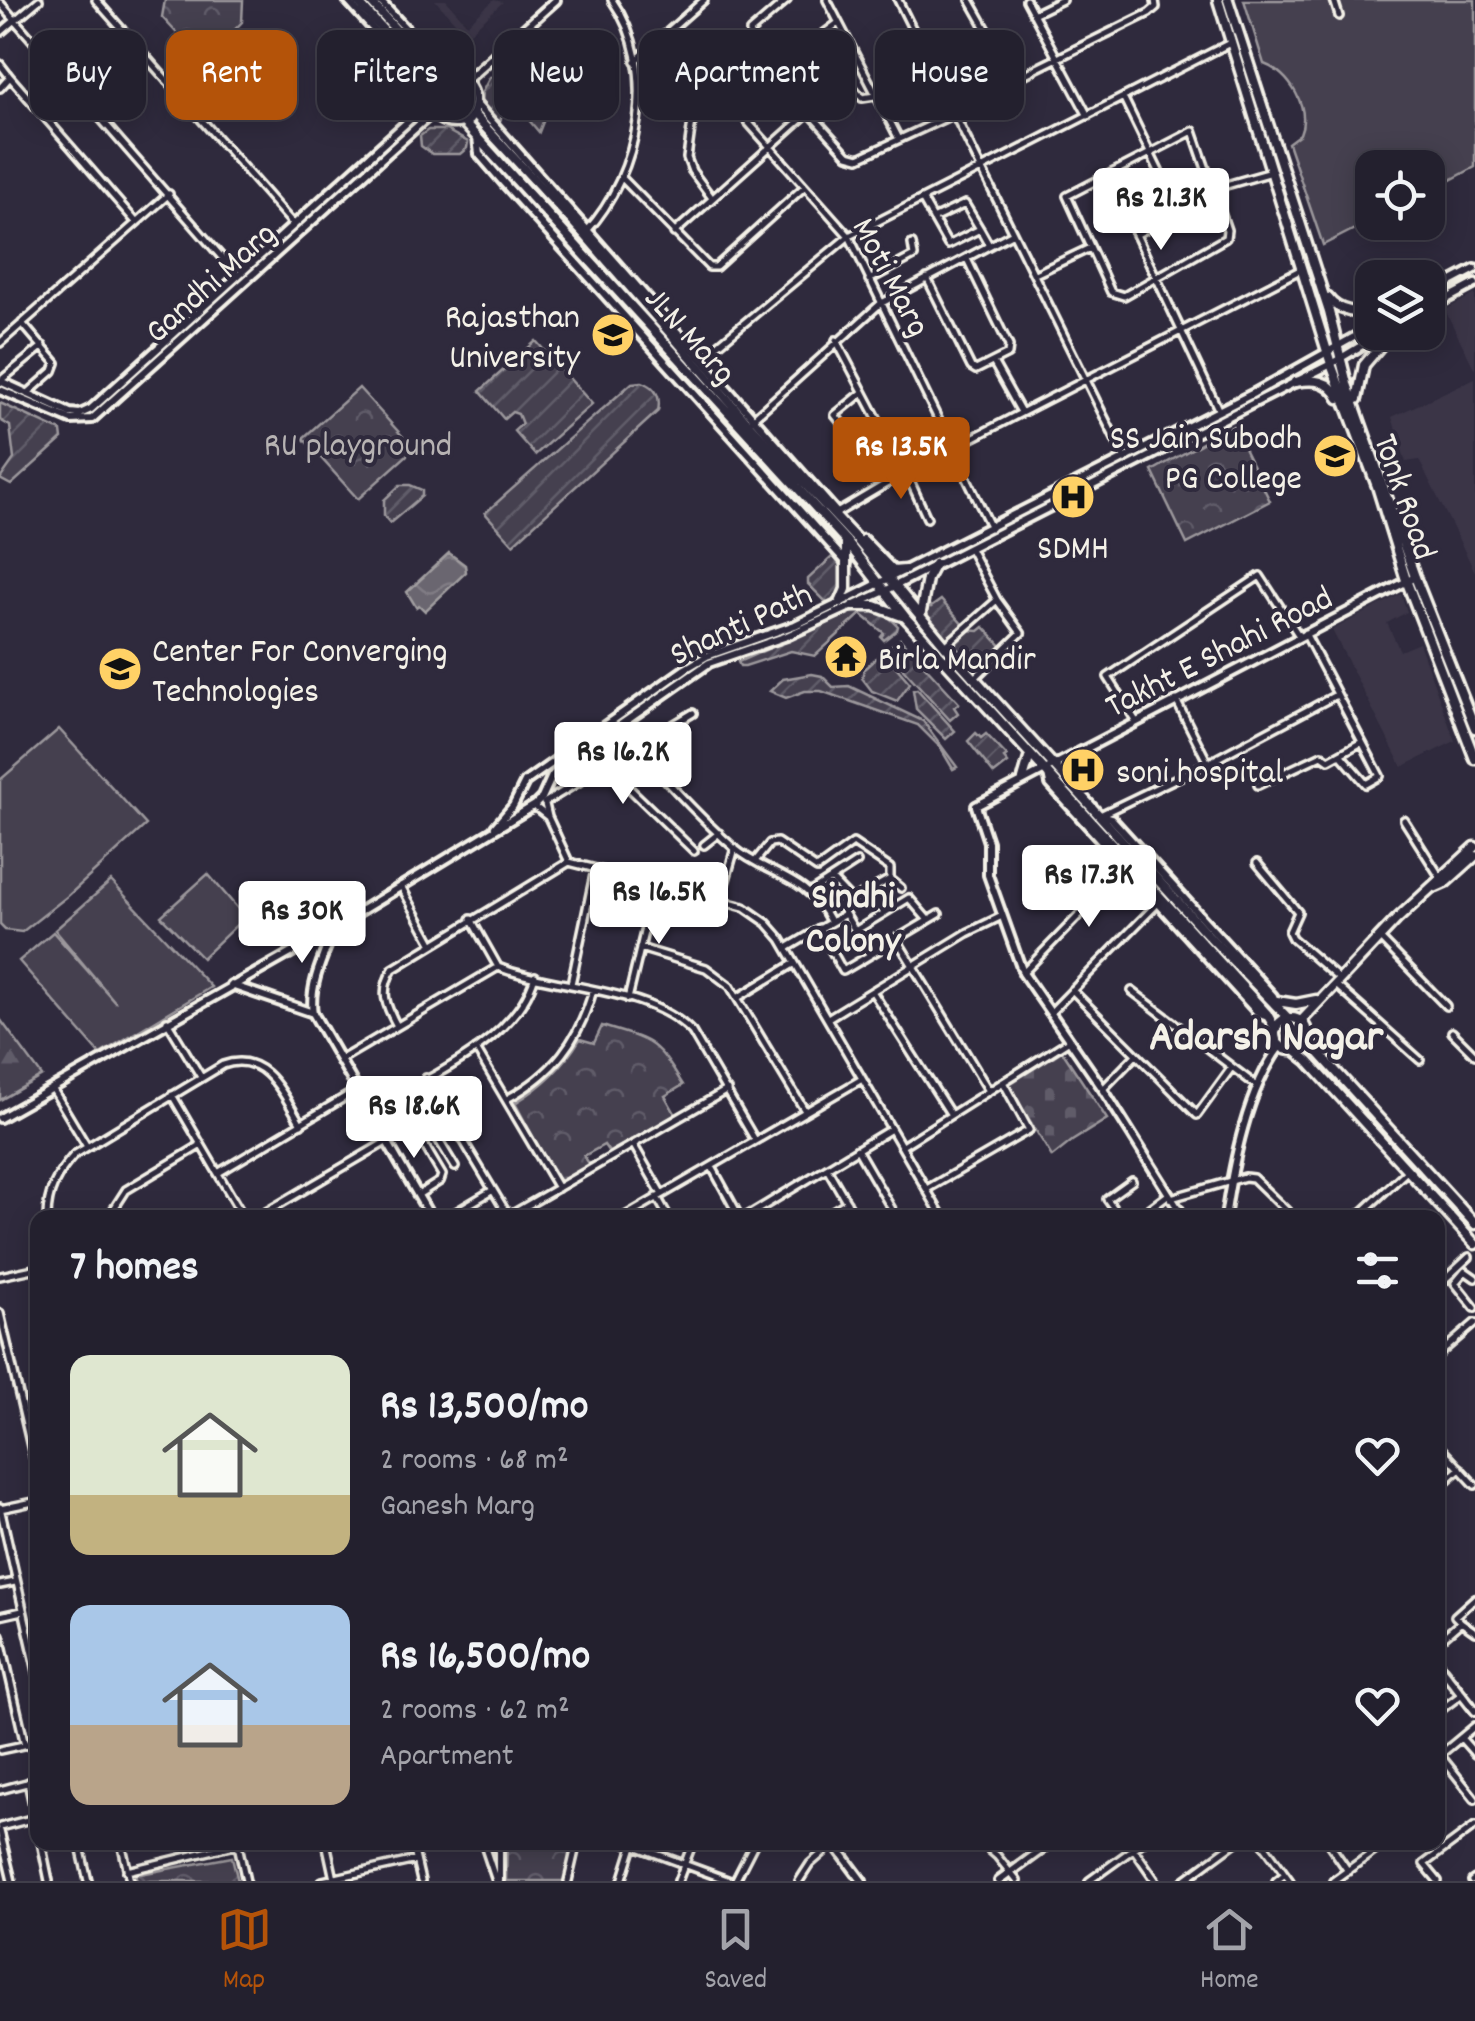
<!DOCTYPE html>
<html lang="en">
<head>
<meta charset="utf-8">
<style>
	:root { --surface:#23202e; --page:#2f2d3a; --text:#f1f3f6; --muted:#a3a3aa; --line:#403e4a; --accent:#b45309 }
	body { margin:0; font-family:Dekko,sans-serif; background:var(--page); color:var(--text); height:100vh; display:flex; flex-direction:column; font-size:38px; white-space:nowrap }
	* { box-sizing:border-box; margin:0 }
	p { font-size:32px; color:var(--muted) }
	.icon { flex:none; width:55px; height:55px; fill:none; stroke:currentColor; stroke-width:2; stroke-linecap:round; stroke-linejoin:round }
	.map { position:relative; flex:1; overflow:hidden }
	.side { position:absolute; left:30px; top:1210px; width:1415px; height:640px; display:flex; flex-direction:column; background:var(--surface); border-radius:20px; box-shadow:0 5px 25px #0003,0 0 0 2px var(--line) }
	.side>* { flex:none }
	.guide { position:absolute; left:30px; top:30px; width:1415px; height:90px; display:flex; gap:20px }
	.fabs { position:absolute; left:1355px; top:150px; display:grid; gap:20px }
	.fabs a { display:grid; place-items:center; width:90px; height:90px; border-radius:20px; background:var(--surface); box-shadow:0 5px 25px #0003,0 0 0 2px var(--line); font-size:50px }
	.price { position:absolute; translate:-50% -85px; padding:0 22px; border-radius:10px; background:#fff; color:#222; font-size:32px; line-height:65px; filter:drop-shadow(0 2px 5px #0008) }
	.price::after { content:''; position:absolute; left:50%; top:60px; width:30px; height:22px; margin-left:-15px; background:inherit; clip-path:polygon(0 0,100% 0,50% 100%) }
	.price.active { background:var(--accent); color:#fff }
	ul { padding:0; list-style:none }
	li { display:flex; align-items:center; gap:30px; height:250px; padding:0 40px }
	li span { display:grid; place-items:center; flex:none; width:280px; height:200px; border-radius:20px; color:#555 }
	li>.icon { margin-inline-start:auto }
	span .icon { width:120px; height:120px; fill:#fffc; stroke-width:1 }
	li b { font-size:42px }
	h2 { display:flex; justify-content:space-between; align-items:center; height:120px; padding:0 40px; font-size:42px }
	.tag { padding:0 35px; border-radius:20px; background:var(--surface); box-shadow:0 5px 25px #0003,0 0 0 2px var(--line); font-size:35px; line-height:90px }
	.tag.active { background:var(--accent); color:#fff }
	.menu { display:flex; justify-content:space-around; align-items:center; height:140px; border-top:2px solid var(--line); background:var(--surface); font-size:28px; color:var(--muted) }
	.menu a { display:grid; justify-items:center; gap:5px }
	.menu .active { color:var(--accent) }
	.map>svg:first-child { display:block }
</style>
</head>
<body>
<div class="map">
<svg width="1475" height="1881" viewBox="0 0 1475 1881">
	<defs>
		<pattern id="forest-firs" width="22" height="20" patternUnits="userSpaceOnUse" patternTransform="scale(2.5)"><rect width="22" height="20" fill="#454050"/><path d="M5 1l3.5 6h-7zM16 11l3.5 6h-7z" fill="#605c69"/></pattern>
		<pattern id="cemetery-stones" width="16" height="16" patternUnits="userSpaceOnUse" patternTransform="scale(2.5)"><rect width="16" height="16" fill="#454050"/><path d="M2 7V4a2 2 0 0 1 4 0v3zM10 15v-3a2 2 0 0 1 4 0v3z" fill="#605c69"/></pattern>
		<pattern id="park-crowns" width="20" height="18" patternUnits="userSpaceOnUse" patternTransform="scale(2.5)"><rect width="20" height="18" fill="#454050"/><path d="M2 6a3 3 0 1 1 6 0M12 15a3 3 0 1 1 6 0" fill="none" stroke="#605c69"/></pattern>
		<pattern id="garden-furrows" width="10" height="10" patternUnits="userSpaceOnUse" patternTransform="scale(2.5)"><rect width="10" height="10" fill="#454050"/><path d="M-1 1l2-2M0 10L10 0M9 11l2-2" fill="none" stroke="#605c69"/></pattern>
		<pattern id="water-waves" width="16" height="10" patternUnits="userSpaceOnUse" patternTransform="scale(2.5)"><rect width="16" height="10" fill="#6a6670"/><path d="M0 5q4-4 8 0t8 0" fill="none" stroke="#807c84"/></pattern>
	</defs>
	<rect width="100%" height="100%" fill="#2f2a3d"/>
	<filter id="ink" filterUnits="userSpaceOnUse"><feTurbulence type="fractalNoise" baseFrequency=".01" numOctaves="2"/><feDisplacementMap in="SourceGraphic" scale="20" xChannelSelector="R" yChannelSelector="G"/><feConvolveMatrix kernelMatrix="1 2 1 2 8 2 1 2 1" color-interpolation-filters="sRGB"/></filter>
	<g filter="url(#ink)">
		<path fill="#3b3647" d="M435,0H446L467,24L494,0L503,2L469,33L464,32Z
			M1475,294V370L1445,310Z
			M1475,378V572L1419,460L1406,462L1392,417Z
			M1401,594L1407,612L1387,623L1400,651L1419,643L1455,741L1402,767L1332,630Z"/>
		<path fill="url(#forest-firs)" stroke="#9c989c" stroke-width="2.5" d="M0,1019L42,1076L0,1100Z"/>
		<path fill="url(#cemetery-stones)" stroke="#9c989c" stroke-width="2.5" d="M1062,1051L1107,1119L1072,1141L1052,1157L1008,1085Z"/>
		<path fill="url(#park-crowns)" stroke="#9c989c" stroke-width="2.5" d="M165,0H243L242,22L216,49L184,41L162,17Z
			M359,388L414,449L358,499L303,438Z
			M1233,426L1270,501L1187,544L1152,471Z
			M602,1026C652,1041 655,1039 683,1085L665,1096L676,1115L609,1152L604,1145L584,1156L590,1165L563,1181H557L515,1103C543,1086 563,1067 580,1039L594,1043Z
			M507,1843H576L565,1881H506Z
			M232,1857L238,1881H137L135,1875Z"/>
		<path fill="url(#garden-furrows)" stroke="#9c989c" stroke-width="2.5" d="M542,75L550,104L539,132L523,113V91Z
			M499,76C507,91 507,112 497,126L481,107L482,92L490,77Z
			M438,79C455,80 469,93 467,110L459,119L442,116L428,99L430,86Z
			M428,130H446L468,142L467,148L460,154H432L421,146L420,136Z
			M536,341L592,404L535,455L514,431L522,424L518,414L512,412L504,419L480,391Z
			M642,382C656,387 661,397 658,411L513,544L485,513L632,383Z
			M0,403L61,431L62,439L11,485L0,479L14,459L10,426L0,420Z
			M400,485H410L422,490V496L390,523L384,516V500Z
			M833,556L842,568L840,596L828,604L808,584V579Z
			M941,600L964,626L946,638L928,618L926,602L931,607Z
			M868,610C881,611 889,616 898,626L897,630L884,640L881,637L884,633L861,614L815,656L791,651L745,666H740L738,662L849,613Z
			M984,627L1003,648L978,672L954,645L967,630L979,631Z
			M900,639L959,703L954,707L958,713L950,720L886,650Z
			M883,652L910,683L897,701L872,691L862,678L864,669Z
			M812,674L822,676L833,687L849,686L923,721L957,767L953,769L940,747L918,725L821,691H805L786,698L770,691L783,679Z
			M917,689L955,731L946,739L916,709L913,690Z
			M976,733L981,738L986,734L1007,756L1004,758L1008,763L994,774L968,741Z"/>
		<path fill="#454050" stroke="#9c989c" stroke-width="2.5" d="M1244,0H1475V167L1428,192V168H1372V220L1323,245L1288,143L1300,134C1311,108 1290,74 1264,64Z
			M59,729L146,825L69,895L22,932L5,930L0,925V780Z
			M208,874L245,917L202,958L161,916Z
			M111,881L211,987L100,1054L19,961L53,932L116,1003L55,930Z"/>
		<path fill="url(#water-waves)" stroke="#a19ea0" stroke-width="2.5" d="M449,553L465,565L466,572L425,611L419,605L416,607L407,592Z"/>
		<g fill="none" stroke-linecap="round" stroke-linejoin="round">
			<defs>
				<path id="street" d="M96,0L294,225
					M787,0L750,32V47L848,155L859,158L954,114
					M827,0L899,139
					M898,0L1125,459
					M970,0L1015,79L1149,13L1156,7L1155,0
					M1026,0L1088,116
					M1334,0L1339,16
					M0,3L238,276
					M1033,14L1062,0
					M838,23L818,38L816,45L862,98L875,96
					M668,32L849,236L991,528
					M0,33L39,0
					M635,61L704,0
					M0,64L10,77L0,88
					M930,65L988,35
					M699,70L687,158L692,171L712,198
					M10,77L136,222
					M1124,99L1174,202L1172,214L1137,234
					M1193,131L1227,230L1226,238L1124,296L1111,292L1067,196Z
					M1108,175L1219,411
					M622,178L709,267H716L804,187
					M1212,189L1272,172
					M922,199L948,245L980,229L965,204L933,219
					M980,229L989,245
					M586,232C640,174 660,68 612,0
					M674,233L809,112
					M1035,274L1090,248
					M927,278L971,367L976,370L1008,354L1009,346L967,259
					M869,280L914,256L912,244
					M22,323L56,363L53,371L27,394
					M836,340L885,433C885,446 876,450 865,452L835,415L862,393
					M0,343L169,194
					M701,359L849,236L1230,43
					M993,362L1021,412
					M0,381L43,346
					M748,423L880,304L1013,233
					M877,449L893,477
					M906,472L927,518
					M837,513L906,472L1300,270
					M1305,633L1380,776L1366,784L1340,754
					M945,646L997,600L970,549
					M975,678L1021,633L997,600
					M1176,700L1208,763
					M1136,721L1108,677L1260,576L1299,636
					M636,747C667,782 698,816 733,847C767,876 806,874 830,921
					M611,762L620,779L694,851
					M1258,785L1322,755L1329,760L1362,742
					M544,803L693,713
					M534,806L548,817L545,804
					M1100,815L1208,763L1336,695
					M548,817L569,862L744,907L767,923L781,939L943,1218
					M1404,820L1440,877
					M704,845L719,833
					M1029,848L1083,910
					M757,859L770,843L777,842L817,869L853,843L890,868V879L901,888
					M1257,863L1298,912L1289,932L1292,938L1338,978
					M831,879L852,901
					M401,886L432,943
					M809,893L857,862
					M720,901L735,848
					M845,914L842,906L890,879
					M471,919L498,967C554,989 650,987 692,1032L755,1140
					M819,928L843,971L939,914
					M855,931L909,898L928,920
					M1379,937L1446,1006
					M896,938L989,1091
					M640,948L706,968L730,986L805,1111
					M787,948L845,914L869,954
					M1023,973L1125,868
					M571,984L595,870
					M1336,985L1420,1060
					M1072,990L1197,1115L1232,1067
					M872,991L951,1115
					M1132,991L1257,1086
					M739,997L795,963
					M628,999L655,886
					M1051,1012L1159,902
					M828,1018L967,933L1002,916
					M167,1021L201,1077
					M397,1026C386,1006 379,991 393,969L569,862
					M1452,1032L1475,1055
					M476,1049L558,1188
					M340,1060L498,967
					M426,1078L509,1217
					M52,1088L86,1145
					M1103,1089L1135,1056
					M172,1095L244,1218
					M507,1099C553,1074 579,1041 593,990
					M369,1110C426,1079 516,1042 535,976
					M381,1130L421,1111L455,1167
					M633,1144L661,1193
					M902,1146L1068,1041
					M857,1149L897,1218
					M712,1167L740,1218
					M827,1168L856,1218
					M218,1173L357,1090
					M927,1189L1029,1130L1003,1082
					M657,1197L669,1218
					M1171,1198L1245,1177L1253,1178L1294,1218
					M509,1216L727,1090
					M47,1218C47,1192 57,1174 74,1155L223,1065C265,1050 283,1094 301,1124
					M108,1218L126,1190L201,1145
					M256,1218L408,1129L417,1133L442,1175L440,1181L418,1195
					M446,1218L493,1190
					M622,1218L862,1079
					M744,1218L891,1129
					M821,1218L847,1202
					M1121,1218L1107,1199L1132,1181
					M1137,1218L1169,1194
					M1356,1218L1408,1170
					M0,1276L38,1268
					M1475,1278L1465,1271L1455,1283L1475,1308
					M1438,1286L1469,1257
					M0,1313L38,1477
					M1438,1355L1475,1323
					M1438,1445L1475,1485
					M1438,1488L1460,1468
					M0,1507L38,1676
					M0,1509L38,1501
					M1438,1542L1440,1540
					M0,1585L15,1582
					M0,1616L22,1611
					M1461,1622L1475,1632
					M0,1635L25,1745
					M1438,1642L1461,1622L1455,1616L1475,1598
					M1438,1712L1462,1694
					M1461,1738L1475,1754
					M0,1750L38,1742
					M1440,1755L1475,1799
					M1440,1755L1475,1726
					M28,1782L38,1828
					M0,1790L38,1780
					M0,1827L35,1818
					M0,1831L12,1881
					M41,1842L49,1881
					M79,1842L88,1881
					M121,1842L130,1881
					M326,1842L334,1879
					M412,1842L421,1881
					M483,1842L496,1881
					M624,1842L730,1881
					M981,1842L997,1856L1017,1881
					M1129,1842L1156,1881
					M1262,1842L1290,1881
					M1328,1842L1348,1871
					M238,1845L246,1881
					M127,1871L247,1842
					M322,1881L416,1860
					M568,1881L577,1842
					M622,1881L633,1846
					M678,1881L693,1842
					M735,1881L755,1842
					M799,1881L810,1864L834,1843
					M1089,1881L1143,1842
					M1183,1881L1236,1842
					M1276,1881L1285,1874
					M1333,1881L1387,1842
					M1438,1881L1424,1864L1475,1826
					M1472,1881L1475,1879"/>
				<path id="secondary" d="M347,0L421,82
					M379,0L444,70
					M466,81L556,0
					M475,103L837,513
					M477,138L479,154L504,183L847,563
					M1428,294L1475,269
					M1428,309L1475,284
					M0,381L70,413L80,414L91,409L426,105
					M0,390L71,420L92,419L432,113
					M1048,774L1050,784L1259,1014L1268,1017
					M1101,815L1111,818L1273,996L1278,1006
					M495,827L513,806L525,782L685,669L707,656L795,625L840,603L1254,393L1372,327
					M336,924C326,951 308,984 313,1013L431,1218
					M231,985L313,1013
					M0,1118L298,949L535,805L542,798L552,776L563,765L709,663L787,636L885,591L1331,364L1384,332
					M1184,1218L1103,1089L1023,973L988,875V842L976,806L1415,577
					M1225,1218C1233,1164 1247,1089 1281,1045
					M1438,1664L1475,1711
					M833,1842L862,1881
					M499,1881V1842
					M999,1881L1052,1842"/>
				<path id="primary" d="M356,0L424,76
					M369,0L432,70
					M1218,0L1331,364L1377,486L1406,580L1475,759
					M1228,0L1329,312L1347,384L1415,577L1475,728
					M432,70C461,69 486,91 469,120C441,131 422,109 421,82Z
					M473,114L584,234L748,423L858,541L945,646L1208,935L1288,1018
					M464,123L846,541L906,618L1267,1014L1276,1030
					M1328,298C1338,312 1357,313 1372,313
					M1295,382C1314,379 1329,379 1339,398
					M1357,399L1364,365L1392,332
					M863,540L893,571L905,570
					M840,603L846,589V541
					M853,606H875L902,616
					M920,617L927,579L935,564
					M1023,779L1030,755
					M1436,887L1445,883L1475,856
					M1277,1001L1296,1004L1316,1000
					M1275 1034a16 16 0 1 1 32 0a16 16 0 1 1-32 0Z
					M1301,1021L1396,920L1475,847
					M1307,1036L1319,1053L1475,1224
					M1293,1049L1308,1061L1475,1244"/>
			</defs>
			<use href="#street" stroke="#f4f1e8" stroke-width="12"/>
			<use href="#secondary" stroke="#f4f1e8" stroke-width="14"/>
			<use href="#primary" stroke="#f4f1e8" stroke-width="15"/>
			<use href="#street" stroke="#2f2a3d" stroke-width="5"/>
			<use href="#secondary" stroke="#2f2a3d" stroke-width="6"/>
			<use href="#primary" stroke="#2f2a3d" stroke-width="8"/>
		</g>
	</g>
	<defs>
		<symbol id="university-disc" viewBox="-11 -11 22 22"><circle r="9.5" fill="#ffd166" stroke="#2f2a3d"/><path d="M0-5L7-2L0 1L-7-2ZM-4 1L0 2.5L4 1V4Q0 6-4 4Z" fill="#111"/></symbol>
		<symbol id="hospital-disc" viewBox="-11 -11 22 22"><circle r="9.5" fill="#ffd166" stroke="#2f2a3d"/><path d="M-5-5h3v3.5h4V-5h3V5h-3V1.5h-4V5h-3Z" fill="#111"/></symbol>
		<symbol id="temple-disc" viewBox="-11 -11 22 22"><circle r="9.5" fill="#ffd166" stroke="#2f2a3d"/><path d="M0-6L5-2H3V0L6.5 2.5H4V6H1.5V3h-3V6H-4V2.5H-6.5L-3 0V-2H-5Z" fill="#111"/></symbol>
	</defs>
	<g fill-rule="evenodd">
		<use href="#university-disc" x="588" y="310" width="50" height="50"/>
		<use href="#university-disc" x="1310" y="431" width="50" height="50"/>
		<use href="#hospital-disc" x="1048" y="472" width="50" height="50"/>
		<use href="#temple-disc" x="821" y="632" width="50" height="50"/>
		<use href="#university-disc" x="95" y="644" width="50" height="50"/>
		<use href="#hospital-disc" x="1058" y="745" width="50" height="50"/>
	</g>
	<g text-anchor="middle" stroke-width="8" stroke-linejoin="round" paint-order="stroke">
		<g font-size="35" fill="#f4f1e8" stroke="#2f2a3d">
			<text transform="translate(893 276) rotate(62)" y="12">Moti Marg</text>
			<text transform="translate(209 281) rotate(-42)" y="12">Gandhi Marg</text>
			<text transform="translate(692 334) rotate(48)" y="12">JLN Marg</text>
			<text transform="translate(1407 496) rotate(71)" y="12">Tonk Road</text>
			<text transform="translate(740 622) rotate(-25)" y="12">Shanti Path</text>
			<text transform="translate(1218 650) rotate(-27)" y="12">Takht E Shahi Road</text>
		</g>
		<g font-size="35" fill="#f4f1e8" stroke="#2f2a3d" text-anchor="start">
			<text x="580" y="327" text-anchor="end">Rajasthan<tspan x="580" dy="40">University</tspan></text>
			<text x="1302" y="448" text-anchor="end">SS Jain Subodh<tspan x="1302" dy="40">PG College</tspan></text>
			<text x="1073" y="558" text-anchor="middle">SDMH</text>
			<text x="152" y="661">Center For Converging<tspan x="152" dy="40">Technologies</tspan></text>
			<text x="878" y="669">Birla Mandir</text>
			<text x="1116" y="782">soni hospital</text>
		</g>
		<g font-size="35" fill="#b7b3b3" stroke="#2f2a3d">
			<text x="358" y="455">RU playground</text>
		</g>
		<g font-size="38" font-weight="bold" fill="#f4f1e8" stroke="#2f2a3d">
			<text x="853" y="907">Sindhi<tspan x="853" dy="44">Colony</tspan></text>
		</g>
		<g font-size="45" font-weight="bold" fill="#f4f1e8" stroke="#2f2a3d">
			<text x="1266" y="1049">Adarsh Nagar</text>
		</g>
	</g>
</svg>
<div class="fabs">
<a><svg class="icon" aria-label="locate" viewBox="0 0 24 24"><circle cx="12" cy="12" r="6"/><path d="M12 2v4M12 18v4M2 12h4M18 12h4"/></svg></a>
<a><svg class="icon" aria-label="layers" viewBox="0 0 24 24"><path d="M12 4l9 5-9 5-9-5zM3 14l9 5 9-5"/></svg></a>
</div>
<b class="price" style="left:1161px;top:253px">Rs 21.3K</b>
<b class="price active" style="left:901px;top:502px">Rs 13.5K</b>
<b class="price" style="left:623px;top:807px">Rs 16.2K</b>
<b class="price" style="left:1089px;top:930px">Rs 17.3K</b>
<b class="price" style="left:659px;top:947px">Rs 16.5K</b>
<b class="price" style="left:302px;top:966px">Rs 30K</b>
<b class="price" style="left:414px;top:1161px">Rs 18.6K</b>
<div class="guide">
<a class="tag">Buy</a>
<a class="tag active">Rent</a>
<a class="tag">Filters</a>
<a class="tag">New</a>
<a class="tag">Apartment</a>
<a class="tag">House</a>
</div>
<section class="side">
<h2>7 homes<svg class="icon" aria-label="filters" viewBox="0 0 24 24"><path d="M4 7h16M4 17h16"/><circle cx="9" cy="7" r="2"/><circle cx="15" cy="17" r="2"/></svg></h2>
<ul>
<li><span style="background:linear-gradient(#dfe7d0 70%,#c2b280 0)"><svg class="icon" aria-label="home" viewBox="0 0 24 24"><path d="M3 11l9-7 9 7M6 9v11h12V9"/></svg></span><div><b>Rs 13,500/mo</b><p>2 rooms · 68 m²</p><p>Ganesh Marg</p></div><svg class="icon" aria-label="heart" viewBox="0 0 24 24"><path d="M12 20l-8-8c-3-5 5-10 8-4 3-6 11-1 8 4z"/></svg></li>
<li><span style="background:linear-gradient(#a9c7e8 60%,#b9a48a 0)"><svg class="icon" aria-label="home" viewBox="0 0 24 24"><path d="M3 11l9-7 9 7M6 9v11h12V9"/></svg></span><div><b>Rs 16,500/mo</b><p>2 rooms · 62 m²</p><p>Apartment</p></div><svg class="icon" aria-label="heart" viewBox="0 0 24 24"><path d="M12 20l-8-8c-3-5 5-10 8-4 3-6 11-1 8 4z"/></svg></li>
</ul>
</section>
</div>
<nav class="menu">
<a class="active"><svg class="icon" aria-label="map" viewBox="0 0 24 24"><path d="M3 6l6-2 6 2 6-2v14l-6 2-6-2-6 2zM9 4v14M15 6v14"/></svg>Map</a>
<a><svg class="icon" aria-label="saved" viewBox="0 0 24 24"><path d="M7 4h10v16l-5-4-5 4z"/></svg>Saved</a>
<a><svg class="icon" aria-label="home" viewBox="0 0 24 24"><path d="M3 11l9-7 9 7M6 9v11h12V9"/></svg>Home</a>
</nav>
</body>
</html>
